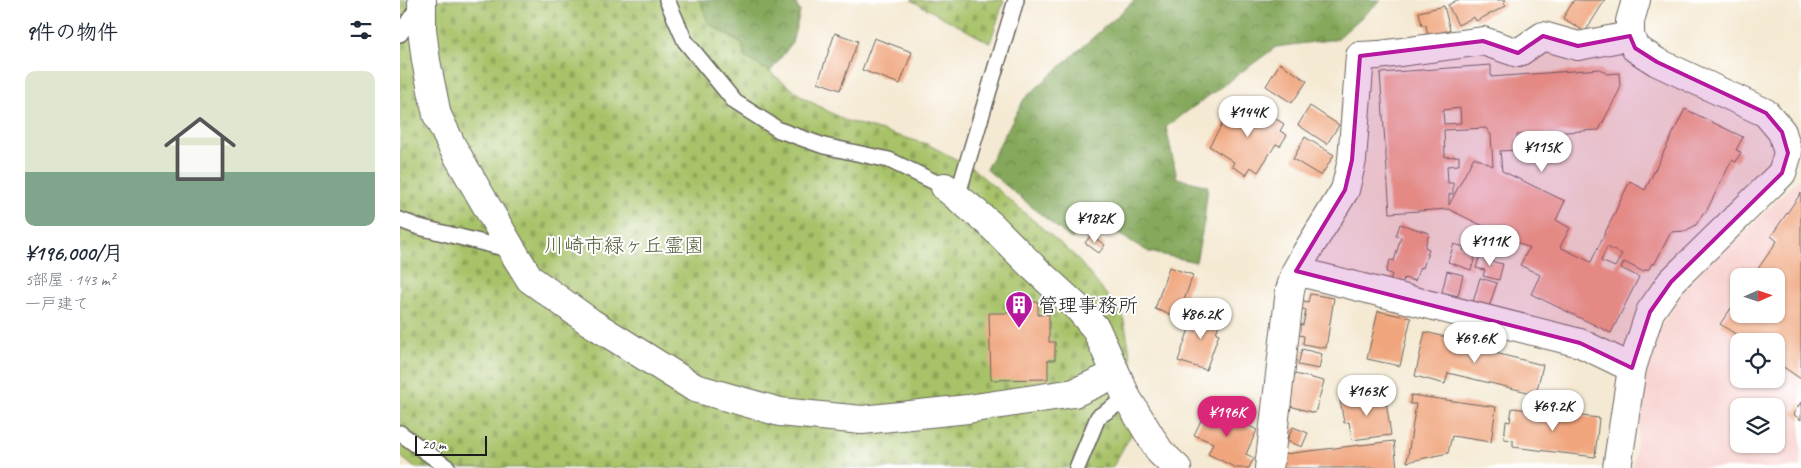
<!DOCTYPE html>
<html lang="ja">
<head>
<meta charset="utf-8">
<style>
	:root { --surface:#fff; --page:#f2f2f3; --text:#1f2937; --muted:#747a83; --accent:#db2777 }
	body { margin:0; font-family:Caveat,"Klee One",sans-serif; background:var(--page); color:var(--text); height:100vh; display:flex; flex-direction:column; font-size:19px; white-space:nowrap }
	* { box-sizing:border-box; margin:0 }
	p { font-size:16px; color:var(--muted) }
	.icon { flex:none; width:28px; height:28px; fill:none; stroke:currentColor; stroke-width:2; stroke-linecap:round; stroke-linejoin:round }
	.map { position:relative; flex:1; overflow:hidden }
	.drawer { display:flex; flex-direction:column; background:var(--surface); width:400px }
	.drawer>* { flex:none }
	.needle { width:32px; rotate:87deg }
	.tools { position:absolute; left:1330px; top:268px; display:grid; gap:10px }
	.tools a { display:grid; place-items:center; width:55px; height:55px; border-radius:10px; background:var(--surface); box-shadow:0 1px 4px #0004; font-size:25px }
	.scale { position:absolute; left:15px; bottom:12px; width:72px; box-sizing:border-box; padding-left:5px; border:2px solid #1c1c1c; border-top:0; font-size:14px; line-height:18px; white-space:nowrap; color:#1c1c1c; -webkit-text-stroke:4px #fff; paint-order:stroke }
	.price { position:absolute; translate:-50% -42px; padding:0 11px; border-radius:18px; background:#fff; color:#222; font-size:16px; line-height:32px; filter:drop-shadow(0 1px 2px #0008) }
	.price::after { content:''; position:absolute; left:50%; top:30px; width:15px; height:11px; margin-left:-8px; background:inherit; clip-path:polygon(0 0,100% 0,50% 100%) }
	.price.selected { background:var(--accent); color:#fff }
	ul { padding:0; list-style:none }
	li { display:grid; align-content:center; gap:10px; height:265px; padding:0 25px }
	li span { display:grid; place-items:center; height:155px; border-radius:10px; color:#555 }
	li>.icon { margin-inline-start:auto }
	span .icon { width:90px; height:90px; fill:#fffc; stroke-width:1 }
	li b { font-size:21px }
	h2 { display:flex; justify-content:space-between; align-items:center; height:60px; padding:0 25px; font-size:21px }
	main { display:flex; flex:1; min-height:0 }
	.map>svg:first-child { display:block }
</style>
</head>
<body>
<main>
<section class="drawer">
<h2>9件の物件<svg class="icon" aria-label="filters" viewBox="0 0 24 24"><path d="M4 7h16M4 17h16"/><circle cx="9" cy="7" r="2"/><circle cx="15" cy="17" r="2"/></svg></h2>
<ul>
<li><span style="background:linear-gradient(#dfe7d0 65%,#7fa58c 0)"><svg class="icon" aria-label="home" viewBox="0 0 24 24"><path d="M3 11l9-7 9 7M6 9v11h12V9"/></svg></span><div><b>¥196,000/月</b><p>5部屋 · 143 m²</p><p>一戸建て</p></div></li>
</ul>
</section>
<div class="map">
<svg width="1401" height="468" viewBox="0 0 1401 468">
	<defs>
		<pattern id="forest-crowns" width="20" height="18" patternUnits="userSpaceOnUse" patternTransform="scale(1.25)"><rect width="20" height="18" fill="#85a85c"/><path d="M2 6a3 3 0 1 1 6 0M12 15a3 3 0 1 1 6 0" fill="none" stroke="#6c884b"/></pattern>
		<pattern id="cemetery-stones" width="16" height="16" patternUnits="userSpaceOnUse" patternTransform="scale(1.25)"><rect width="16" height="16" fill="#a7c268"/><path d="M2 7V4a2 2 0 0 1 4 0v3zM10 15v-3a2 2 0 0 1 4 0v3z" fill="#8fa65a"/></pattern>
	</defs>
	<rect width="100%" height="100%" fill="#fff"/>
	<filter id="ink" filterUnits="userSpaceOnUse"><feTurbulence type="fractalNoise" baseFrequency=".02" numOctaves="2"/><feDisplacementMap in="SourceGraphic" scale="10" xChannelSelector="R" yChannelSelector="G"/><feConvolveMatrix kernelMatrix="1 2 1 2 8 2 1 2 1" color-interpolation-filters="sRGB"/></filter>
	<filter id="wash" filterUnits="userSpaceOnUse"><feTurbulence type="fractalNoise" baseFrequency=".0096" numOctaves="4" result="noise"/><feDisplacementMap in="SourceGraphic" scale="20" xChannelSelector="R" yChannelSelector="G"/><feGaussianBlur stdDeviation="1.12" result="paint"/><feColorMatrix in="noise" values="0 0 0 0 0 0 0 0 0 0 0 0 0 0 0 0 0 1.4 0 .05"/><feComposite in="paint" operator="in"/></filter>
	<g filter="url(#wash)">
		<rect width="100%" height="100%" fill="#f4e9d2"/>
		<path fill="#f7d0ce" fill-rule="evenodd" d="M1401,177V468H1233L1247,369L1259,330L1283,291L1307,261L1346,231ZM1339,276H1376V314H1339ZM1339,341H1376V379H1339ZM1339,406H1376V444H1339Z"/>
		<path fill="url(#forest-crowns)" stroke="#50623c" d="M300,0H394L400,12L392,43L370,72L344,57L343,44L308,23Z
			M735,0H981L937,39L876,47L766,127L777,178L808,186L804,222L796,262L749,252L696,221L671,239L586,169L624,99Z"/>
		<path fill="url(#cemetery-stones)" stroke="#626f42" d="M0,0H300L308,23L343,45L344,57L370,72L404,98L444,120L527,144L571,167L675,256L723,315L742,416L712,468H15L0,456Z
			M511,0H604L590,43Z"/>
		<g id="blocks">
			<path fill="#f0a57d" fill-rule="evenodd" d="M1057,0H1106L1103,1L1106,6L1076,21L1074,17L1058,25L1048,5Z
				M1174,0H1205L1185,32L1163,18Z
				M1044,6L1050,30L1028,36L1026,25H1022L1019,12Z
				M435,33L458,41L440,90L418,82Z
				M474,38L512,52L500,84L462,70Z
				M880,63L907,81L892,103L866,86Z
				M1091,65V77L1200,69L1207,74L1219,73L1220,89L1199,130L1117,135L1118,150L1100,151L1102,171L1165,201L1156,220L1170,228L1160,247L1191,262L1230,181L1245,190L1285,109L1343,137L1336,150L1341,152L1336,162L1332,160L1305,214L1303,213L1296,225L1285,231L1271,232L1254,265L1252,263L1249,269L1242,271L1224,262L1221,268L1239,277L1211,333L1131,294L1140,275L1120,265L1129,248L1048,209L990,213L980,73ZM1060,108L1061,123L1044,124L1043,110ZM1086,128L1091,135L1093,166L1074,157L1049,205V194H1053V183H1048L1047,166L1059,165V156L1045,157L1044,130ZM1207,247L1222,254L1215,267L1201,261Z
				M837,101L854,112L857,107L884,124L880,131L887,135L880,146L876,144L858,172L851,167L846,175L832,166L834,162L809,146Z
				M910,106L939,125L927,144L898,125Z
				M905,137L934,155L921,176L893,159Z
				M1401,193V379L1376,362V341H1346L1320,324L1339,297V314H1376V276H1353L1377,241L1371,236Z
				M1000,224L1029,233L1025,247L1029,249L1023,268L1020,267L1015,281L1004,278L1002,284L990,280L992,274L986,272L990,260L994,261L1001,237L996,236Z
				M691,235L705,245L699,253L685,243Z
				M1054,244L1064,247L1063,250L1076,254L1071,270L1048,262Z
				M1080,254L1090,257L1089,261L1103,264L1099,280L1083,276L1085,270L1076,268Z
				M769,267L793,275L778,317L755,309Z
				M1047,271L1063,275L1058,296L1042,292Z
				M1080,278L1097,283L1089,307L1073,302Z
				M910,294L934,298L926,348L903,344L904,336L895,334L897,324L903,325L906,310L899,308L900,300L908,302Z
				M609,302H638V315L649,314V342H655V360H648V379L591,380L589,313H609Z
				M800,308L822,316L816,333L819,334L806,370L778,361L790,326L794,327Z
				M978,311L1011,318L1000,366L967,359Z
				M1025,332L1054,339L1053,343L1067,346L1069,336L1094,342L1091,352L1143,365L1136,394L1048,373L1045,384L1015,376Z
				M902,349L922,354L919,369L898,365Z
				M895,374L924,381L915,413L886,405Z
				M985,394L991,435L952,440L949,422L944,423L940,400Z
				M1011,395L1096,407L1091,442L1052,436L1048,453L1007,462L1016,404H1010Z
				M1401,402V420L1393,414Z
				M808,406L857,430L846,454L854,458L849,468H836L808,454L813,443L794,435Z
				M1112,408L1199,418L1195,457L1113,447V440L1104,439L1106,421L1110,422Z
				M893,427L908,433L902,447L887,441Z
				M994,441L997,468H880V465L885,464L884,454Z"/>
		</g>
	</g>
	<g filter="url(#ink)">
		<use href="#blocks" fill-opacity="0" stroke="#68645c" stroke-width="1"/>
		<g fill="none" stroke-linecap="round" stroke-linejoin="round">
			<defs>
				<path id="service" d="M267,0L285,41L335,102L379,130L424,146L489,160L545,187
					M0,34L20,4
					M557,197L616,0
					M0,220L19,227L112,250
					M0,433L48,468
					M677,468L698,417L727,398"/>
				<path id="minor" d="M22,0V29L26,61L37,115L52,146L112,250L130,279L190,322L295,388L380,412L462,420L568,409L674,393L716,374
					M545,187L590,224L632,266L680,310L696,329L727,398L760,452L777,468
					M896,271L1180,343L1232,368
					M869,468L890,290L896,271L906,253L945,190L952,160L960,56L979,55L1083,41L1118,53L1143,36L1178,46L1230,36"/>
				<path id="tertiary" d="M1217,468L1232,368L1250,312L1271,282L1382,173L1388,153L1382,132L1366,113L1257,62L1235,48L1230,36V21L1236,0"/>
			</defs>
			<use href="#service" stroke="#68645c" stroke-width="18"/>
			<use href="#minor" stroke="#68645c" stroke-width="30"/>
			<use href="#tertiary" stroke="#68645c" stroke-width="30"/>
			<use href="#service" stroke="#fff" stroke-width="15"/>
			<use href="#minor" stroke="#fff" stroke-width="28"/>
			<use href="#tertiary" stroke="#fff" stroke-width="28"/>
		</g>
	</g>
	<path fill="#b5179e" fill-opacity="0.2" stroke="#b5179e" stroke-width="4" stroke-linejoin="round" d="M1143,36L1178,46L1230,36L1235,48L1257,62L1366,113L1382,132L1388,153L1382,173L1271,282L1250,312L1232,368L1180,343L896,271L945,190L952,160L960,56L1083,41L1118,53Z"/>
	<defs>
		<symbol id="building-pin" viewBox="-11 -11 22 30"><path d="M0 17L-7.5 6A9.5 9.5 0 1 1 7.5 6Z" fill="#b5179e" stroke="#fff"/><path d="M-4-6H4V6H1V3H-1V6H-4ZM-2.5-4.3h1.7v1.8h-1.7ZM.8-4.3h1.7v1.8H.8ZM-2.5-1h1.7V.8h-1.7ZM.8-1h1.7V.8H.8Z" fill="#fff"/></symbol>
	</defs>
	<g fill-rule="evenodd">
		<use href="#building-pin" x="603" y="289" width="32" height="43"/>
	</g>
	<g text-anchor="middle" stroke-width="4" stroke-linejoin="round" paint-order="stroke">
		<g font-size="20" fill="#545e3a" stroke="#fff">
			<text x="224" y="252">川崎市緑ヶ丘霊園</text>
		</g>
		<g font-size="20" fill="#1c1c1c" stroke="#fff" text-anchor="start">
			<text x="638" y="312">管理事務所</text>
		</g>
	</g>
</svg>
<div class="tools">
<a><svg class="needle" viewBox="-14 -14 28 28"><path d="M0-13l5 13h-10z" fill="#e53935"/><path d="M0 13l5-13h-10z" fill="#747a83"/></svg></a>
<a><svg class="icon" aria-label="locate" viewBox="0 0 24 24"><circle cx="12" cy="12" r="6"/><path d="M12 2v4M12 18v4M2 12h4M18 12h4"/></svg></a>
<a><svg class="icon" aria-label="layers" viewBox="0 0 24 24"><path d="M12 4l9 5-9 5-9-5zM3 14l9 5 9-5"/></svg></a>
</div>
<div class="scale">20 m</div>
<b class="price" style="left:848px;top:138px">¥144K</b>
<b class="price" style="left:1142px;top:173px">¥115K</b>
<b class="price" style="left:695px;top:244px">¥182K</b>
<b class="price" style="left:1090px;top:267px">¥111K</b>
<b class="price" style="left:801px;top:340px">¥86.2K</b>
<b class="price" style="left:1075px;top:364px">¥69.6K</b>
<b class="price" style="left:967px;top:417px">¥163K</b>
<b class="price" style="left:1153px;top:432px">¥69.2K</b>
<b class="price selected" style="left:827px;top:438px">¥196K</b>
</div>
</main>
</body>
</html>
